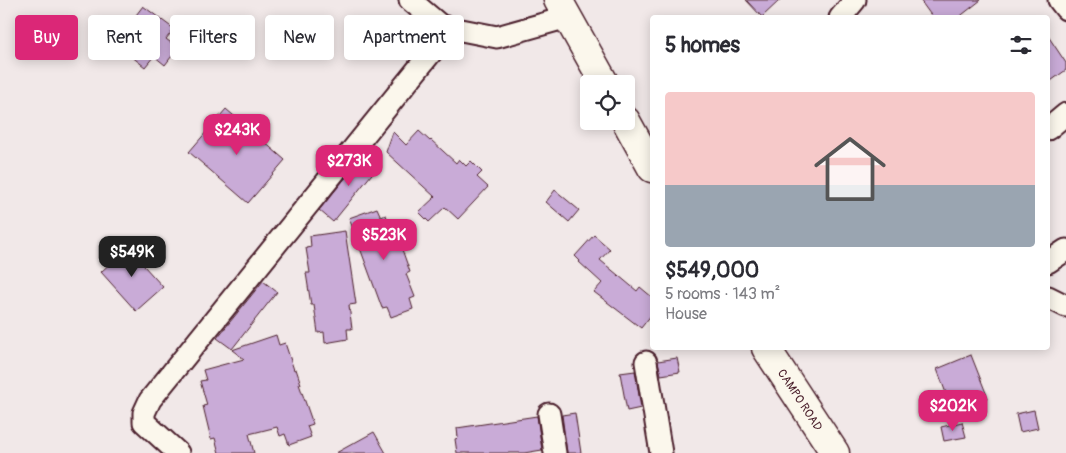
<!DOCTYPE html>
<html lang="en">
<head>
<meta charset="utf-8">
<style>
	:root { --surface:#fff; --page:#f2f2f3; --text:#2b2b33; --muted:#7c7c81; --line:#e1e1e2; --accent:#db2777 }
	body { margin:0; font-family:Pangolin,sans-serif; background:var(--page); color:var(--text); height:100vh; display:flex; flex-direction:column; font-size:19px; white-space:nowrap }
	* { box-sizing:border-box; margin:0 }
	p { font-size:16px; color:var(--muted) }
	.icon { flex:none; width:28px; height:28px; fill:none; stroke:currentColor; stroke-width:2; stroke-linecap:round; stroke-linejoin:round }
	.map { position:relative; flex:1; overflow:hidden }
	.drawer { position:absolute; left:650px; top:15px; width:400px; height:335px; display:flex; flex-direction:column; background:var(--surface); border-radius:5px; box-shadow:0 2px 12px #0003 }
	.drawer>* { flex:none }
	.hud { position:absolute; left:15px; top:15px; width:475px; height:45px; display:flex; gap:10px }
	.buttons { position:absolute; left:580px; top:75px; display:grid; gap:10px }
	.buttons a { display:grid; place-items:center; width:55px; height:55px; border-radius:5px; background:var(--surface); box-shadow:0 2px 12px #0003; font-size:25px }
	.price { position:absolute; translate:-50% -42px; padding:0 11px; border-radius:10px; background:var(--accent); color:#fff; font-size:16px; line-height:32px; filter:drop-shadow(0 1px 2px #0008) }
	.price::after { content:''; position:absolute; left:50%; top:30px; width:15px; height:11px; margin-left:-8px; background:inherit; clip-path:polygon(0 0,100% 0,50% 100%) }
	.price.selected { background:#222; color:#fff }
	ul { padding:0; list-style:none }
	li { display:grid; align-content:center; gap:10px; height:265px; padding:0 15px }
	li+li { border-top:1px solid var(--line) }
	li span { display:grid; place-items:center; height:155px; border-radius:5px; color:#555 }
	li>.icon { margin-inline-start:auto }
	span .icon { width:90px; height:90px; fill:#fffc; stroke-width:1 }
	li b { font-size:21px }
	h2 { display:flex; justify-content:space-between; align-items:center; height:60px; padding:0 15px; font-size:21px }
	.pill { padding:0 18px; border-radius:5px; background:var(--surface); box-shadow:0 2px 12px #0003; font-size:18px; line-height:45px }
	.pill.selected { background:var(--accent); color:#fff }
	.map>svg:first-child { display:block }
</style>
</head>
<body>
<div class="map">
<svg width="1066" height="453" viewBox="0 0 1066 453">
	<rect width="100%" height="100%" fill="#f1e8e8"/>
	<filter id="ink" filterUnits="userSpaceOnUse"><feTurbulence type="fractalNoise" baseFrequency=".02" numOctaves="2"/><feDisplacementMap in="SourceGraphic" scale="10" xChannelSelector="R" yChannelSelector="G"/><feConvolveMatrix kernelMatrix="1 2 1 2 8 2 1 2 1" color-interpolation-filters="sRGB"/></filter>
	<g filter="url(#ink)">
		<path fill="#c9abd7" stroke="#4a1f2b" d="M746,0H780L762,17Z
			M920,0H981L958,18H933Z
			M143,6L174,29L166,39L178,48L165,65L154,56L145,67L122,49L127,42L120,36Z
			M1048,36L1066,63V70L1048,83Z
			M226,109L285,160L248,203L189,152Z
			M419,131L430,141L431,140L456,163L459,159L466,166L471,161L482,172L477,177L488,187L458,219L445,207L429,222L419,212L435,197L386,152L393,132L406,145Z
			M366,153L380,164L333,222L319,210Z
			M555,190L579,210L569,222L546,202Z
			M377,208L381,217L386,215L396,242L399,241L410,272L406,274L415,297L410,299L413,309L391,317L387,307L382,308L349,218Z
			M345,231L356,304L349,305L352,329H347L348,339L325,343L324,332L318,333L314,305H311L306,273H310L306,248L311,247L310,236Z
			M594,235L610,249L600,260L637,291L640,287L652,297V314L641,328L594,292L602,283L579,262L580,261L575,256Z
			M130,245L147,263L144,266L163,287L136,311L101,272Z
			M263,281L277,292L232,349L217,338Z
			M276,335L279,345L285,343L294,370L296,369L301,384H299L313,424L307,426L311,437L289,445L285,434L280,436L277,427L249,434L254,453H219L215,438L211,439L203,406L207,405L200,381L206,380L203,370L244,359L232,350Z
			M971,355L988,398L953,412L937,369Z
			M677,358L680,372L661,375L658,361Z
			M635,371L641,408L627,411L620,373Z
			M1034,410L1038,428L1020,432L1016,414Z
			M575,413L581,453H567L562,415Z
			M537,416L542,450L524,453H457L455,439L458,438L457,428Z
			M962,422L966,437L944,441L941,427Z
			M374,432L386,453H336Z"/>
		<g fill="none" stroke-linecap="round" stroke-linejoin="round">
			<defs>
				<path id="minor" d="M410,0L441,26L497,37L568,17
					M1059,0L1066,9
					M840,18L855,0
					M1048,129L1066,114
					M1048,262L1066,250
					M1048,297L1066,306
					M646,362L661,453
					M549,414L555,453
					M178,453L144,422V413L150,400L451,28"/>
				<g id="highway">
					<path d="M558,0L605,84"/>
					<path d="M626,121L652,168"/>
					<path id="s1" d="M766,348L835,453"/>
				</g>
			</defs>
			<use href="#minor" stroke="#4a1f2b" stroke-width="25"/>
			<use href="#highway" stroke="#4a1f2b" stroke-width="31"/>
			<use href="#minor" stroke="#fbf7ec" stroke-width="21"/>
			<use href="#highway" stroke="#fbf7ec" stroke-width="28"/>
		</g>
	</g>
	<g text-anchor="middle" stroke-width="5" stroke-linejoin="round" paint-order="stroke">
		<g font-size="12" fill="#4a1f2b" stroke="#fbf7ec">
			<text dy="4" stroke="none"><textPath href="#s1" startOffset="62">CAMPO ROAD</textPath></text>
		</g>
	</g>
</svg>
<div class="buttons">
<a><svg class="icon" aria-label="locate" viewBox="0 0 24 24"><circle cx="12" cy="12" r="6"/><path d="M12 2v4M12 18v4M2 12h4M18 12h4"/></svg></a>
</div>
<b class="price" style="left:237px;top:156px">$243K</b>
<b class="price" style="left:349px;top:187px">$273K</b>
<b class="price" style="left:384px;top:261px">$523K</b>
<b class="price selected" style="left:132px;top:278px">$549K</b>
<b class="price" style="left:953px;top:432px">$202K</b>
<div class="hud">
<a class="pill selected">Buy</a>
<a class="pill">Rent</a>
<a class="pill">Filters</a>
<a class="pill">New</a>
<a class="pill">Apartment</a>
</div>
<section class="drawer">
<h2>5 homes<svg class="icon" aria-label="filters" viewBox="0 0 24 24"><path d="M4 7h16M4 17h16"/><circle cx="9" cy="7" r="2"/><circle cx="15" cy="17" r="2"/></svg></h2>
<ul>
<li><span style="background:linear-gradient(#f6c9c9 60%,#9aa5b1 0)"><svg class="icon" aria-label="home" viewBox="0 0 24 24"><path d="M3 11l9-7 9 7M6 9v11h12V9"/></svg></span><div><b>$549,000</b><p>5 rooms · 143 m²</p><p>House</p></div></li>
</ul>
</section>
</div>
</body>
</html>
